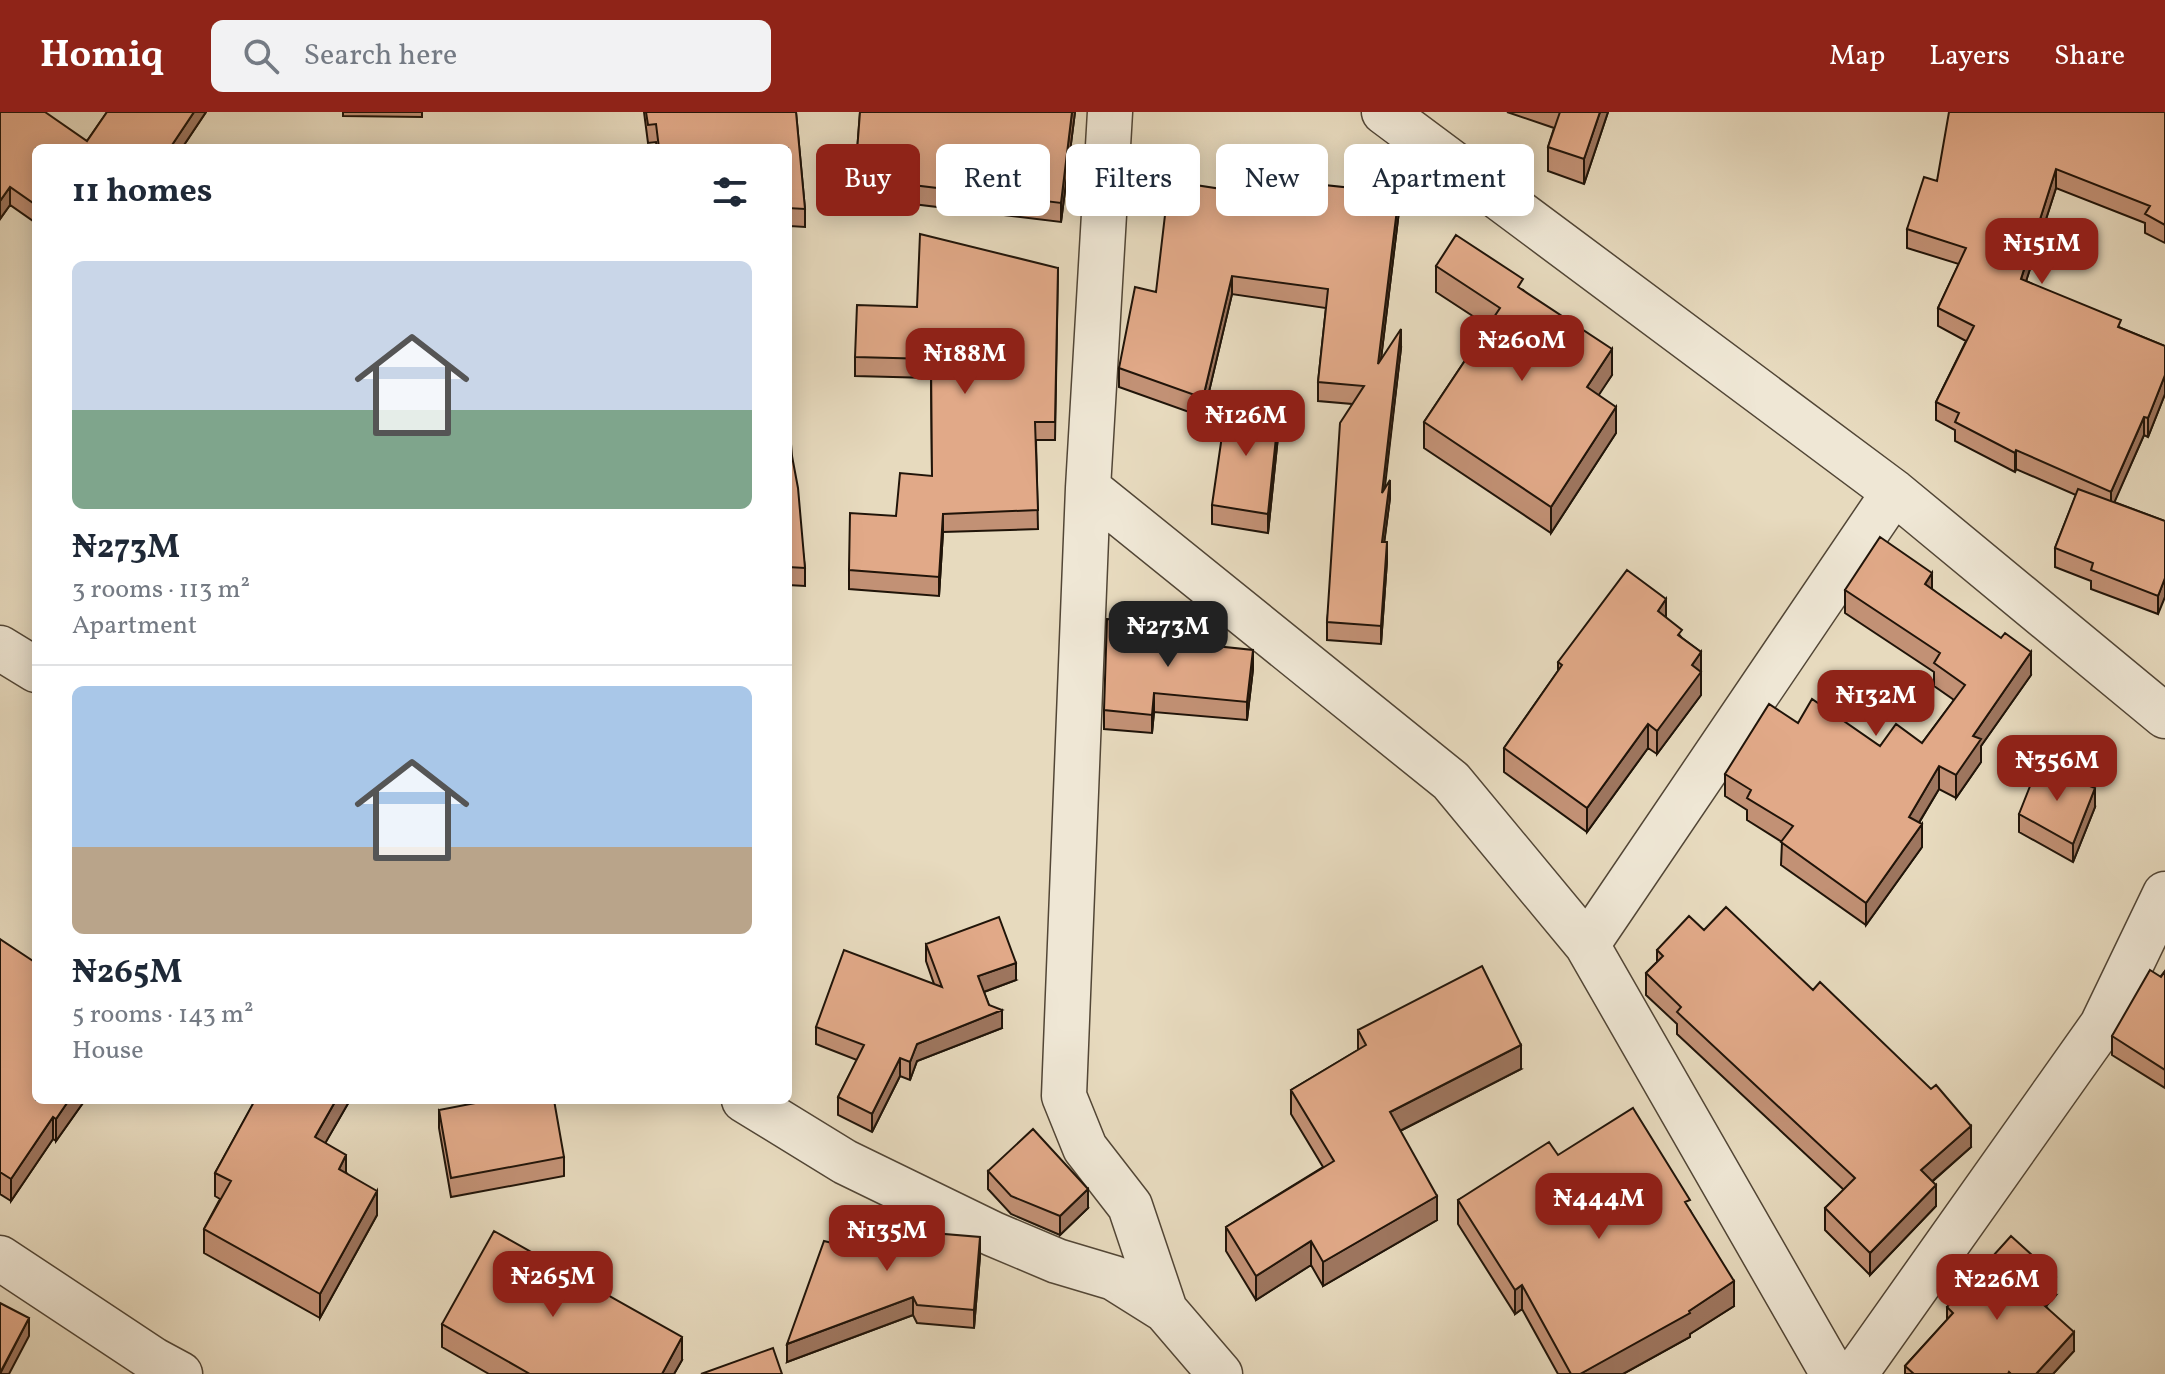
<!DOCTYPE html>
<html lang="en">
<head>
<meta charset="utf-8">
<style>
	:root { --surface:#fff; --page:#f2f2f3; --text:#1f2937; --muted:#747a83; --line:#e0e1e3; --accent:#8f2418 }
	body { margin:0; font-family:Vollkorn,serif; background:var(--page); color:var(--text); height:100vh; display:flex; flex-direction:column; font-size:30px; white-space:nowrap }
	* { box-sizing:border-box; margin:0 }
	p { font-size:26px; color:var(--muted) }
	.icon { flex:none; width:44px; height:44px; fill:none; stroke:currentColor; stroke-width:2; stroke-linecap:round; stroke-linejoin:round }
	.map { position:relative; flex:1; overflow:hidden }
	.details { position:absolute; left:32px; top:32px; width:760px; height:960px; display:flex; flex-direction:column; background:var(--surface); border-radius:12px; box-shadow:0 4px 20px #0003 }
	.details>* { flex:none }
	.hud { position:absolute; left:816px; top:32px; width:760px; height:72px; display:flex; gap:16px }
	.price { position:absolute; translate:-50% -68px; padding:0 18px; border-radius:16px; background:var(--accent); color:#fff; font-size:26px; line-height:52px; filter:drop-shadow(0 2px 4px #0008) }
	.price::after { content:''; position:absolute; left:50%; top:48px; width:24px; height:18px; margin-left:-12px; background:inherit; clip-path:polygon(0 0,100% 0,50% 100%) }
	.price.on { background:#222; color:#fff }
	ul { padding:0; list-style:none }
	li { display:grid; align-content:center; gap:16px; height:424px; padding:0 40px }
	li+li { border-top:2px solid var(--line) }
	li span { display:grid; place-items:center; height:248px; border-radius:12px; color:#555 }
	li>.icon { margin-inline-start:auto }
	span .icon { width:144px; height:144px; fill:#fffc; stroke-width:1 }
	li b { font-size:34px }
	h2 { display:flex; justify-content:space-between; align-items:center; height:96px; padding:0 40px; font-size:34px }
	.pill { padding:0 28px; border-radius:12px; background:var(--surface); box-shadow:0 4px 20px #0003; font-size:28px; line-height:72px }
	.pill.on { background:var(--accent); color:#fff }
	header { display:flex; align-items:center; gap:48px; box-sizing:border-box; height:112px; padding:0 40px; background:var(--accent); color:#fff }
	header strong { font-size:38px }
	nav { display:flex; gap:44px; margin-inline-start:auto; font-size:28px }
	.search { width:560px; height:72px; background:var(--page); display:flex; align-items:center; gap:20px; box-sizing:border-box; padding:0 28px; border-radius:12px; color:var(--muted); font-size:30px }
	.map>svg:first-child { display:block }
</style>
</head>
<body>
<header>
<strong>Homiq</strong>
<div class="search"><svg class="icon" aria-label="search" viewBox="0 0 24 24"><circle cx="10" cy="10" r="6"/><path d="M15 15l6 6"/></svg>Search here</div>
<nav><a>Map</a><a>Layers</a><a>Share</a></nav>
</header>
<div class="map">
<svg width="2165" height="1262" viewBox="0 0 2165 1262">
	<rect width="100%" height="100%" fill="#e7dabe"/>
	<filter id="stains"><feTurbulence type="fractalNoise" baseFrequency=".0025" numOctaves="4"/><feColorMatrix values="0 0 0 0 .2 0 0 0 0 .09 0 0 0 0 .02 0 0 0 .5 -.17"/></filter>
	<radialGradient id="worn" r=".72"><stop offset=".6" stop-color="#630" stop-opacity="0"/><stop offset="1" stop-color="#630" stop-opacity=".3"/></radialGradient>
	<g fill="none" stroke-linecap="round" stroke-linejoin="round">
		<defs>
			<path id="minor" d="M1110,0L1088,376L1064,984L1085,1036L1130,1094L1165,1198L1220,1262
				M1384,0L1894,380L2165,604
				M1088,376L1451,669L1587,833L1833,1262
				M0,536L36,558
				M1587,833L1894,380
				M744,988L845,1050L993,1122L1057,1149L1114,1166L1165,1198
				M0,1146L154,1248L180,1262
				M1855,1262L2102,913L2165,782"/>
		</defs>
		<use href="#minor" stroke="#524636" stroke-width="47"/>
		<use href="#minor" stroke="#efe7d5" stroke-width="44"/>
	</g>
	<path fill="#c29175" stroke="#201409" stroke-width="2" d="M0,0L87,29L107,0H206L182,36H36V111L10,93L0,107Z
		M343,0H422V5L343,4Z
		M644,0H796L805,97V115L790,114V149H788V36H657L656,30L648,31Z
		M860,0H1075L1061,110L855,85V66Z
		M1507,0H1608L1584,72L1548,59V35L1554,16Z
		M2165,0V131L2145,121V111L2056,76L2026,169L2121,216L2165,234V282L2148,325L2144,323L2114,390L2165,409L2158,502L2091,477V469L2055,455V436L2076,383L2016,357L2015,360L1955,329V318L1936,308V290L1966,229L1938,214V196L1959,152L1907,136V117L1937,69Z
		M1307,71L1399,99L1381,247L1401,236L1384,377L1390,386L1384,430L1387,449L1381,532L1327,528V510L1352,292L1318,289V270L1326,196L1232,182L1203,305L1119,275V256L1156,180L1261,83Z
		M1436,154L1523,178L1612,263L1598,283L1616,321L1551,421L1424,336V310L1488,214L1436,180Z
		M1058,156L1055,328H1036L1038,417L943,420L939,484L849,477V458L932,364L931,266L855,264V245L917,195Z
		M1279,315L1268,421L1212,412V393Z
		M788,321L805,456V474L788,473Z
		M1932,477L2031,563L1981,634V650L1956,686L1939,677L1919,711L1922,735L1866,813L1781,753L1782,730L1747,708V698L1725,684V662L1798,611L1880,634L1922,631L1954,588L1934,574V560L1845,501V478Z
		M1666,506L1682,526L1701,540V583L1657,642L1648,636L1587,720L1504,660V636L1558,559V550Z
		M1160,528L1253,557L1247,608L1154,600L1152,621L1104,617V598Z
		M788,562L791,574V592H788Z
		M2095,695L2073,750L2019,720V702Z
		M1704,818L1971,1035L1933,1069L1936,1094L1870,1163L1825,1118V1096L1844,1078L1677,922V912L1646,883V861L1657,850V838Z
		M0,827L36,988H85L56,1029L53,1027L11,1089L0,1082Z
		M926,832L1016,868L984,880L989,893L1002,916L917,949L910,968L900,964L872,1020L838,1003V985L857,948L816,932V915L934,872L926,849Z
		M2165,859V976L2112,943V924Z
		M1358,918L1521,957L1400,1019L1437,1108L1323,1174L1311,1153L1256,1188L1226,1139V1115L1323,1055L1291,1002V978L1358,938Z
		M253,988H350L325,1031L377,1103L320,1206L204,1141V1117L220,1087L215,1084V1061L255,989Z
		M439,998L564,1045V1064L451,1085L439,1016Z
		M1558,1043L1690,1098L1734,1194L1690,1222V1225L1623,1262H1558L1522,1197L1515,1202L1458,1112V1088Z
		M988,1059L1088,1096L1060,1123L1011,1102L988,1077Z
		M912,1119L980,1144L974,1216L917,1211L913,1203L787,1250L836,1132Z
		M2056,1183L2046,1194L2074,1239L2053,1262H1905V1254L1947,1208V1195Z
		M442,1212L682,1248L674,1262H489L442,1235Z"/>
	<path fill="#9e765f" stroke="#201409" stroke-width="2" d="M194,0H206L182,36H170Z
		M1072,0H1075L1061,110V91Z
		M1600,0H1608L1584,72V47Z
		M2056,57V76L2021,185V167Z
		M10,75V93L0,107V89Z
		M1399,81V99L1378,271V252Z
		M1232,164V182L1203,305V286Z
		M1401,217V236L1382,400V381Z
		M1612,237V263L1587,301V275Z
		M2165,263V282L2148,325V306Z
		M1616,295V321L1551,421V395Z
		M1279,297V315L1268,421V402Z
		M2144,305V323L2111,398V380Z
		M2016,338V357L2015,360V341Z
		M1390,368V386L1382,448V430Z
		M943,402V420L939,484V465Z
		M1387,430V449L1381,532V514Z
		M1932,461V483L1925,472Z
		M2165,466V485L2158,502V484Z
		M1666,487V511L1658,499Z
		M1253,538V557L1247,608V590Z
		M1701,540V583L1657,642V619L1692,553Z
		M2031,540V563L1981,634V650L1956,686V663L1973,624Z
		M1154,581V600L1152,621V603Z
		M1648,612V636L1587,720V696Z
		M1939,654V677L1909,727V705Z
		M2095,676V695L2073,750V732Z
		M1922,712V735L1866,813V791Z
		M1016,851V868L978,882V864Z
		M1002,898V916L917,949L910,968V950L917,932Z
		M1521,933V957L1390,1024V1000Z
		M900,946V964L872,1020V1002Z
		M69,988H85L56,1029V1007Z
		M336,988H350L315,1049V1025Z
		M53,1005V1027L11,1089V1067Z
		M1971,1014V1035L1921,1079V1058Z
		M346,1043V1067L339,1057Z
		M1936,1073V1094L1870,1163V1141Z
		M1088,1077V1096L1060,1123V1104Z
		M377,1079V1103L320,1206V1182Z
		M1437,1084V1108L1323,1174V1150Z
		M980,1125V1144L974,1216V1198Z
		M1311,1129V1153L1256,1188V1164Z
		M2056,1165V1183L2036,1205V1186Z
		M1734,1169V1194L1690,1222V1225L1623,1262H1580L1689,1199Z
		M1522,1173V1197L1515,1202V1178Z
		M913,1185V1203L787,1250V1232Z
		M29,1206V1224L9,1262H0Z
		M2074,1220V1239L2053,1262H2036Z
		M682,1225V1248L674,1262H662Z"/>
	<path fill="#e1a988" stroke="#201409" stroke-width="2" d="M0,0H45L87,29L107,0H194L170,36H36V93L10,75L0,89Z
		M646,0H796L805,97L788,96L790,131H788V36H659L656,12L648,13Z
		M860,0H1072L1061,91L855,66Z
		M1560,0H1600L1584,47L1548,35Z
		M1949,0H2165V113L2145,102L2150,94L2056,57L2021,167L2121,208L2118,215L2165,234V263L2148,306L2144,305L2111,380L2016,338L2015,341L1955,310L1959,301L1936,290L1974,214L1938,196L1966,136L1907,117L1924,65L1937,69Z
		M1265,56L1307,62L1306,71L1399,81L1378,252L1401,217L1382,381L1390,368L1382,430H1387L1381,514L1327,510L1340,311L1364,274L1318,270L1328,177L1232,164L1203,286L1119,256L1135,175L1156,180L1169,69L1261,83Z
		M920,122L1058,156L1055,310H1035L1038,398L943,402L939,465L849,458L850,401L896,404L900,361L932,364L931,247L855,245L857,193L917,195Z
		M1456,123L1523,167L1518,175L1612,237L1587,275L1616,295L1551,395L1424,310L1500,196L1436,154Z
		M1227,289L1279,297L1268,402L1212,393Z
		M790,320L792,344L798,376L805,456L788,455V321Z
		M2078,377L2165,409V466L2158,484L2091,458L2093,451L2055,436Z
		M1880,425L1932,461L1925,472L2001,526L2005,521L2031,540L1973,624L1981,627L1956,663L1939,654L1909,705L1922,712L1866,791L1781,730L1793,714L1747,686L1751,678L1725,662L1769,592L1798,611L1812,587L1880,634L1896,612L1922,631L1965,573L1934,551L1940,541L1845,478Z
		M1627,458L1666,487L1658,499L1682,518L1678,523L1701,540L1692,553L1701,560L1657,619L1648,612L1587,696L1504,636L1562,553L1558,550Z
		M1107,507L1160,511L1158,528L1253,538L1247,590L1154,581L1152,603L1104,598Z
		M2038,654L2095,676L2073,732L2019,702Z
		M1726,795L1813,878L1820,870L1931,977L1936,973L1971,1014L1921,1058L1936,1073L1870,1141L1825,1096L1855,1066L1677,900L1681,895L1646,861L1663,844L1657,838L1689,804L1704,818Z
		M999,805L1016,851L978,864L989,893L1002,898L917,932L910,950L900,946L872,1002L838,985L864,933L816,915L844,838L942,875L926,832Z
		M0,827L36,851V988H69L56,1007L53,1005L11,1067L0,1060Z
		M1482,854L1521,933L1390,1000L1437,1084L1323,1150L1311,1129L1256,1164L1226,1115L1334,1049L1291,978L1366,933L1358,918Z
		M2150,858L2161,865L2165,859V958L2112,924Z
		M255,988H336L315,1025L346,1043L339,1057L377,1079L320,1182L204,1117L231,1069L215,1061Z
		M491,988H554L564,1045L451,1066L439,998Z
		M1633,996L1690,1088L1685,1090L1734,1169L1689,1199L1690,1201L1580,1262H1571L1522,1173L1515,1178L1458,1088L1549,1030L1558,1043Z
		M1033,1017L1088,1077L1060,1104L1011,1084L988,1059Z
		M871,1096L912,1109L909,1119L980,1125L974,1198L917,1193L913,1185L787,1232L824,1129L836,1132Z
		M494,1119L682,1225L662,1262H530L442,1212Z
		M2011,1124L2056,1165L2036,1186L2074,1220L2036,1262H2011L2009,1260L2008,1262H1914L1905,1254L1953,1201L1947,1195Z
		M0,1191L29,1206L0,1261Z
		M773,1236L782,1262H701Z"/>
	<rect width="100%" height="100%" filter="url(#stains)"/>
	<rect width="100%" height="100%" fill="url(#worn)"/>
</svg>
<b class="price" style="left:2042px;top:174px">₦151M</b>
<b class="price" style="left:1522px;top:271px">₦260M</b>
<b class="price" style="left:965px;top:284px">₦188M</b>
<b class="price" style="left:1246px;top:346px">₦126M</b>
<b class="price on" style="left:1168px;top:557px">₦273M</b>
<b class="price" style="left:1876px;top:626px">₦132M</b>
<b class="price" style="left:2057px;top:691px">₦356M</b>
<b class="price" style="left:1599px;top:1129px">₦444M</b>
<b class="price" style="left:887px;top:1161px">₦135M</b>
<b class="price" style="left:553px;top:1207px">₦265M</b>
<b class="price" style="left:1997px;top:1210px">₦226M</b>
<div class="hud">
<a class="pill on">Buy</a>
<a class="pill">Rent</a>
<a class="pill">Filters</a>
<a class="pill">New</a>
<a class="pill">Apartment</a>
</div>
<section class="details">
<h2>11 homes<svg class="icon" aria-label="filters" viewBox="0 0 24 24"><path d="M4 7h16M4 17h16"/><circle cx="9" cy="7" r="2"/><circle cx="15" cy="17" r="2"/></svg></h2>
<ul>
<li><span style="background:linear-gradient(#c9d6e8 60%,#7fa58c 0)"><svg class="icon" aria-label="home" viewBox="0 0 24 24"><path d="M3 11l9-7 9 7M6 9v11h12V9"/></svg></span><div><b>₦273M</b><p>3 rooms · 113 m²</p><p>Apartment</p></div></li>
<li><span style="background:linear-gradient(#a9c7e8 65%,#b9a48a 0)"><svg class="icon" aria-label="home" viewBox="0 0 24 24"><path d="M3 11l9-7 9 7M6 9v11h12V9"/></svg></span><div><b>₦265M</b><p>5 rooms · 143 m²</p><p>House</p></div></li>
</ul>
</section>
</div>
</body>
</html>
